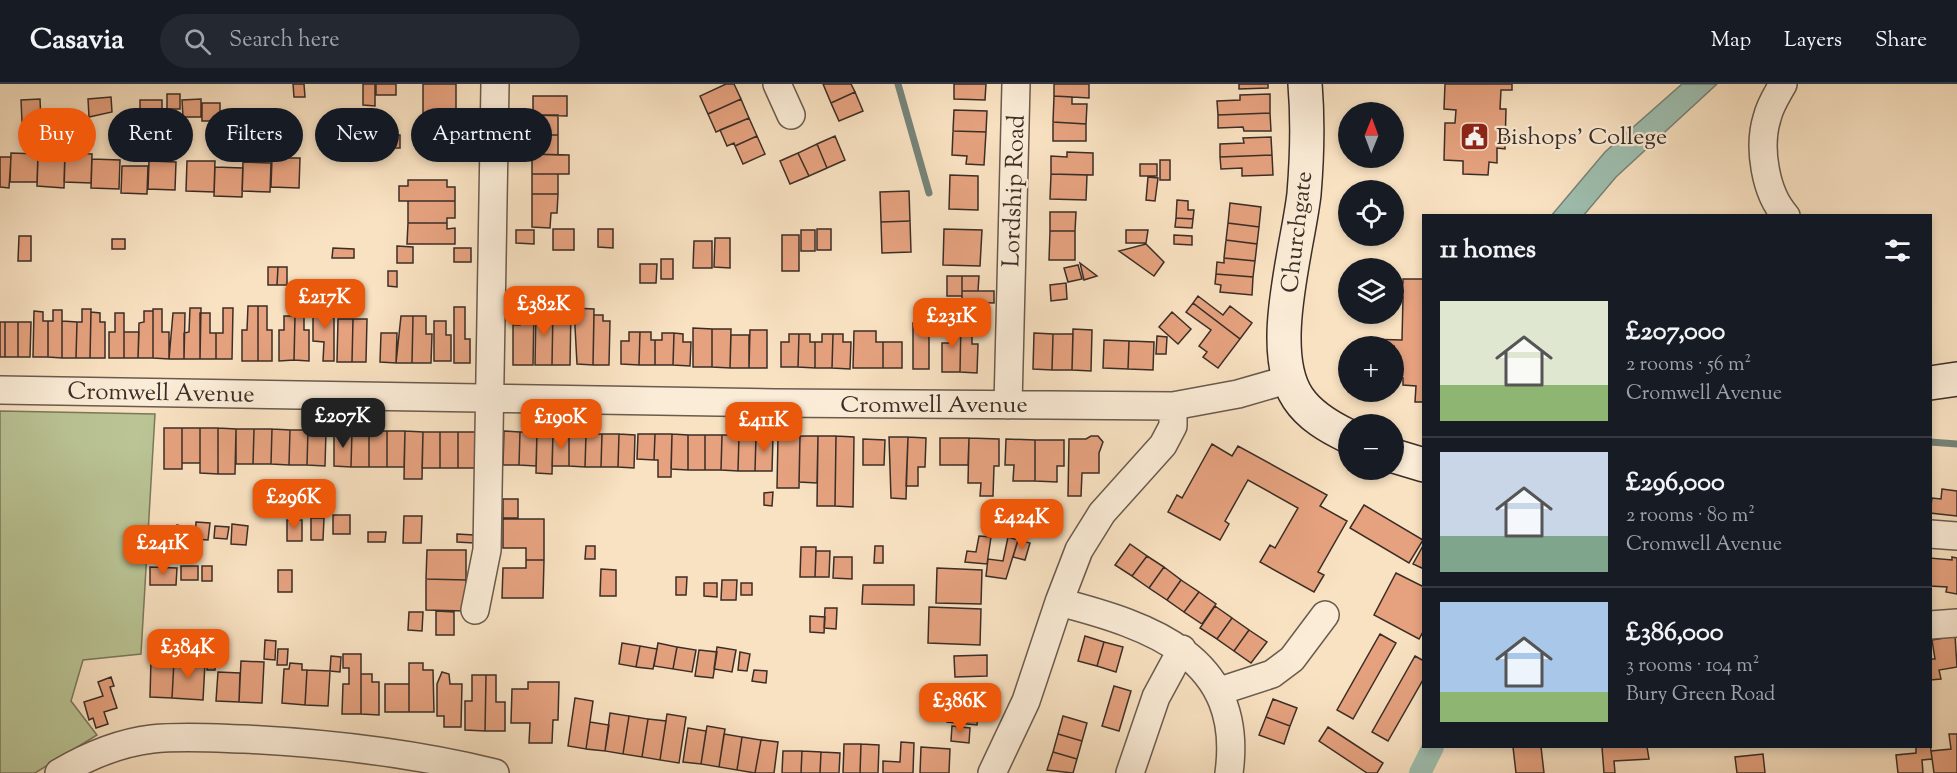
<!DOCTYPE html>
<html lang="en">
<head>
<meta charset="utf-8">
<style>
	:root { --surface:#171b24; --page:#242831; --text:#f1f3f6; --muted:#9ea1a6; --line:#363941; --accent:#ea580c }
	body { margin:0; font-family:"Sorts Mill Goudy",serif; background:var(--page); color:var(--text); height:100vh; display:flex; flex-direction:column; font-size:22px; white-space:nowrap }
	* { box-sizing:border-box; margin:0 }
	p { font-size:20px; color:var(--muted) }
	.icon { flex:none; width:33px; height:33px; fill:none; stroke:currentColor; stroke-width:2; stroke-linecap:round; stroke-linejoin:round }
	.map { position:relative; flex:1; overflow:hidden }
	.drawer { position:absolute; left:1422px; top:130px; width:510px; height:534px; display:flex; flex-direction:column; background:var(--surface); border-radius:0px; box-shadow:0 3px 9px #0003 }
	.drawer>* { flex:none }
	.banner { position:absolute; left:18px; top:24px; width:570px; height:54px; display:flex; gap:12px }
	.needle { width:39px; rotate:1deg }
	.controls { position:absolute; left:1338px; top:18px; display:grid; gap:12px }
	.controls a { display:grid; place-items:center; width:66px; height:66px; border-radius:50%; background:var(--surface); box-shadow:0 3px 9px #0003; font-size:30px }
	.price { position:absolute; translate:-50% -51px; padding:0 14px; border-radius:12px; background:var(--accent); color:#fff; font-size:20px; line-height:39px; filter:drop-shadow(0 2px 3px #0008) }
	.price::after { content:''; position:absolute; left:50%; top:36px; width:18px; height:14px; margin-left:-9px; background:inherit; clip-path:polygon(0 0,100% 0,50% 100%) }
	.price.current { background:#222; color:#fff }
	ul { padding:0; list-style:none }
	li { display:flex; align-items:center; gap:18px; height:150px; padding:0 18px }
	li+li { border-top:2px solid var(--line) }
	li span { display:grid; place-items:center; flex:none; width:168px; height:120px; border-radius:0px; color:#555 }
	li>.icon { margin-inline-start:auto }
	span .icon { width:72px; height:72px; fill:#fffc; stroke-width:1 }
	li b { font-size:26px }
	h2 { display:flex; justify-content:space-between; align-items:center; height:72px; padding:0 18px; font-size:26px }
	.chip { padding:0 21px; border-radius:27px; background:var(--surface); box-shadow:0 3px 9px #0003; font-size:21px; line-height:54px }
	.chip.current { background:var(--accent); color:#fff }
	header { display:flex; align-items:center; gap:36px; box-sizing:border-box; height:84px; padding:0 30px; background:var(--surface); border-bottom:2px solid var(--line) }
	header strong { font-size:28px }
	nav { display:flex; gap:33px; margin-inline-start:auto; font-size:21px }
	.search { width:420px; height:54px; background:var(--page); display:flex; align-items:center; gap:15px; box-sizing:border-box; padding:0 21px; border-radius:33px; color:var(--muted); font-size:22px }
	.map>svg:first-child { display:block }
</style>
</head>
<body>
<header>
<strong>Casavia</strong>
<div class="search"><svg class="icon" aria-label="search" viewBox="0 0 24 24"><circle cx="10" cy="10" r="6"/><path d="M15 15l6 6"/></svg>Search here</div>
<nav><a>Map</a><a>Layers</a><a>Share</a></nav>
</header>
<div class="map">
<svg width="1957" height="689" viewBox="0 0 1957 689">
	<rect width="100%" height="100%" fill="#f9e2c2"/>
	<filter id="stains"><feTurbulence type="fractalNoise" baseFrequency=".00333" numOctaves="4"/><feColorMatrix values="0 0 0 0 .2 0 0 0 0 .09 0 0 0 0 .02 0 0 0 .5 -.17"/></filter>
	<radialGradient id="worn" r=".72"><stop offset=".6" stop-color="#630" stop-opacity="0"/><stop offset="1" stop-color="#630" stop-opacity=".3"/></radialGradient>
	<path fill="#bac495" stroke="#7a795e" stroke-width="1.5" d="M0,327L155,330L141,570L83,576L71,617L97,651L35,689H0Z"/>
	<path fill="#9ebeaf" stroke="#768479" stroke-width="1.5" d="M1682,0H1717L1616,93L1583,132H1551L1605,68Z"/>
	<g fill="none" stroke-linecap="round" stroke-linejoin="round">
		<path stroke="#768479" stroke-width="7" d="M898,0L929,109
			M1930,358L1957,360"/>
		<path stroke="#9ebeaf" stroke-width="22" d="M1420,689L1433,663"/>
	</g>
	<path fill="#e6a27f" stroke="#3b2e27" stroke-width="1.5" d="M293,0H304L305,13H294Z
		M363,0H375V22L363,21Z
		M376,0H396V11H376Z
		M423,0H456V30L423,29Z
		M726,0H734L741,15L708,30L700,12Z
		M823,0H851L855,8L831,19Z
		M954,0H986L985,16L954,15Z
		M1054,0H1089V14L1054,12Z
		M1239,0H1268V4L1239,5Z
		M1445,0H1512V6H1501L1500,25H1506L1505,65L1497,64V79L1489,78L1488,91L1463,90V77L1444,76L1445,39H1455L1456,26L1444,25Z
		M855,8L863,27L839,37L831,19Z
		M167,10H180V25H167Z
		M1270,10V29L1218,31L1217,17L1240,16V11Z
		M533,12H567V32L533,31Z
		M1054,12L1072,13V20H1087L1086,40L1053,38Z
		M111,13L112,28L89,33L88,15Z
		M40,15L41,37L22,38L21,16Z
		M201,15V33H183L182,16Z
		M741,15L749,34L716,48L708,30Z
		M140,16H162V33H140Z
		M202,19H220V37H202Z
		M954,26L987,27L986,48L953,47Z
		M1270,29L1271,47H1244L1243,43L1218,44V31Z
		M431,30H456V49L431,50Z
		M533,31H558V51H532Z
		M749,34L757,52L735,62L734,59L727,62L720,46Z
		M1053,38L1086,40V57H1053Z
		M953,47L986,48L984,81L966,80L967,72L952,71Z
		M456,49V70L431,69V50Z
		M378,51H400V64H378Z
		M532,51H558V71L532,70Z
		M757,52L765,70L743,80L735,62Z
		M835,52L845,76L827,84L817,60Z
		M1271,53L1272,71L1220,73V60L1244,59L1243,54Z
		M817,60L827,84L809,92L798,69Z
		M1067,68L1093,69V91L1051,90V72L1067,73Z
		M11,69L38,70L37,98H10Z
		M65,69L92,70L91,99L64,98Z
		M798,69L809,92L790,100L780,77Z
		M532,70L569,71V90H532Z
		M1272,71L1273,91L1242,92V84L1221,85L1220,73Z
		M0,73H11L9,104L0,103Z
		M38,74H65L64,104L37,102Z
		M272,74H300L299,104L271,103Z
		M92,75L120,76L119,105L91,104Z
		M1160,76H1170V96H1160Z
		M149,77L176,78L175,106L148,105Z
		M187,77H215L214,108L186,107Z
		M243,78L271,79L270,108L242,107Z
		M1140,80H1157V92H1140Z
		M122,82H148L147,110L121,109Z
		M215,83L243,84L242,113L214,112Z
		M532,90H558V110H532Z
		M1051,90L1087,91L1086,116L1050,115Z
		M950,91L978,92V126L949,125Z
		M1148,93L1158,94L1155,117L1146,116Z
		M408,96H447V103H455V117H399V102H408Z
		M909,107L910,137L881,138L880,108Z
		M532,110H558L557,129H551L550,144L532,143Z
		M1177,116L1188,117V126H1194L1193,135L1176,134Z
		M408,117H455V134H447V139H408Z
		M1230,119L1261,123L1259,143L1228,139Z
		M1050,128H1076L1075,147H1050Z
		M1176,134L1193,135L1192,144L1175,143Z
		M910,137L911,168L882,169L881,138Z
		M408,139H447V145L455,144V160H407Z
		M1228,139L1259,143L1257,160L1226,156Z
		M553,145H574V166H553Z
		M598,145H613V164L598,163Z
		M817,145H831V166H817Z
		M944,145L982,146L980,182L943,181Z
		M516,146H534V160L516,159Z
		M801,146H815V167H801Z
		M1126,146H1148L1146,159H1126Z
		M1050,147H1075V176H1049Z
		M782,151H799V187H782Z
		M1174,151L1192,152V161L1174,160Z
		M19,152H31V177H18Z
		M715,154H730V184L714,183Z
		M112,155H125V165H112Z
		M1226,156L1257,160L1255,177L1224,174Z
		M694,157H712V184H693Z
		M1146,160L1164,178L1154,192L1119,167Z
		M397,162L413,163V179H397Z
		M333,164L354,165V174H332Z
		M454,164H471V178H454Z
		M1224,174L1255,177L1253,193L1216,190L1217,178L1224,179Z
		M661,175H673V195H661Z
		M1080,179L1097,192L1084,196Z
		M640,180H657L656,199H640Z
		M1078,181L1082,195L1068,198L1064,184Z
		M268,183H278L277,201H268Z
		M278,183H287V201H277Z
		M388,187H397V203L388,202Z
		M1394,187V199H1403V195H1424V318H1415L1416,302L1403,301V294H1394V262H1365V255L1402,256L1403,213L1398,212V220H1394Z
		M1216,190L1253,193L1252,211L1220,208L1221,201L1215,200Z
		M947,192H962V212H947Z
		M962,192H979L978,207H962Z
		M1066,199L1067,215L1051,217L1050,201Z
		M962,207H994V219L962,218Z
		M1198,212L1223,231L1230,222L1252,239L1240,255L1193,219Z
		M1193,219L1240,255L1218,284L1203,273L1207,268L1199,262L1211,246L1186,228Z
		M248,222H258V277H242V246H247Z
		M258,222H267V246H272V277H258Z
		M313,223H334V277H323L324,258L313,257Z
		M454,223H465V255H470V279H454Z
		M190,224H201L200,275H184V249L189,248Z
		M223,224H233L232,275H216V249H223Z
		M574,224L594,225L593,281L577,280Z
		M82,225H91L90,274H76L77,238H82Z
		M153,225H162V248H169V275L153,274Z
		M520,225H534L533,281H513V241H520Z
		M536,225H553L552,281H535Z
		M553,225L571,226L570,281H552Z
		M53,226H62V274L48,273V237H53Z
		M34,227L43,228V237H48V273H33Z
		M144,227H153V274H138L139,239L144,238Z
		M91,228L100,229V238H105V274H90Z
		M1172,228L1191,245L1178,260L1159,243Z
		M115,229H124V274H109V248H115Z
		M173,229H185L184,275H169Z
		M200,229H210V249H216V275H200Z
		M594,231H603V237H610L609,281H593Z
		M284,232H295L294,276L279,277V246H284Z
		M295,232H304V246H309V277L294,276Z
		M401,232H413L412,279H396Z
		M413,232H426V250H432L431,279H412Z
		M338,235H353L352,278H337Z
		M353,235H367L366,278H352Z
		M949,236H961L960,288H942V259H949Z
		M961,236H972V260H978L977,289L960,288Z
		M62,237L77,238L76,274H62Z
		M434,237H446V251H451V277H434Z
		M0,238H5V273H0Z
		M5,238H18V273H5Z
		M18,238H31L30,273H18Z
		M913,239L923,240V251H929V285H913Z
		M693,244L712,245V283H693Z
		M712,245H731L730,284L712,283Z
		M1073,245L1092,246L1091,287L1072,286Z
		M750,246H767V284H749Z
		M854,247H876V258H883V284H853Z
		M124,248H139L138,274H124Z
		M629,248H640L639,281L621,280V257H629Z
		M640,248H651V256H655V281H639Z
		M381,249H397L396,279L380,278Z
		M662,249H674L673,281H655V256H662Z
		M674,249L683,250V258H691L690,282L673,281Z
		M1034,249L1053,250L1052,286L1033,285Z
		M789,250H799L798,283H781V258H789Z
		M799,250H810V258H815V284L798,283Z
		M822,250H833L832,284H815V258H822Z
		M833,250H843V258H851L850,285L832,284Z
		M1053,250H1073L1072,286H1052Z
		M731,251H749V284H730Z
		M1157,252L1167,253L1166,270H1156Z
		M1104,256L1129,257L1128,285L1103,284Z
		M1129,257L1154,258L1153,286L1128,285Z
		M883,258H902V284H883Z
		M164,344H182V385H164Z
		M182,344H200V379H182Z
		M200,344H218V390L200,389Z
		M218,344L236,345L235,390H218Z
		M236,345H254L253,380H236Z
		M254,345H272L271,380H253Z
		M272,345L290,346L289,381L271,380Z
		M290,346H308L307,381H289Z
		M308,346L326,347L325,382L307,381Z
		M334,347H352L351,383L334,382Z
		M352,347H369V383H351Z
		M369,347H387V383H369Z
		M387,347H405L404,383H387Z
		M405,347L423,348L422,395H404Z
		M504,347L520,348L519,381H503Z
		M423,348H440V384H422Z
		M440,348H458V384H440Z
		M458,348H476V384H458Z
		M520,348H537L536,382L519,381Z
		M537,348L553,349L552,390L536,389Z
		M553,349H569V382H552Z
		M569,349L586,350L585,383L569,382Z
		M586,350H602L601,383H585Z
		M602,350H619L618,383H601Z
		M619,350L635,351L634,384L618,383Z
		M638,350H655L654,376L637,375Z
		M655,350H672L671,393H658V376H654Z
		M672,350L688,351V386L671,385Z
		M688,351H705V386H688Z
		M705,351H722L721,386H705Z
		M722,351H739L738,387L721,386Z
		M739,351L756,352L755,387H738Z
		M756,352H773L772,387H755Z
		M778,352H800L799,404H777Z
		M800,352H818L817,399L799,398Z
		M818,352H836L835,422H817Z
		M836,352L854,353L853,423L835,422Z
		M1091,352H1098L1103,358L1099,369V389H1082L1081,412H1068L1069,355H1086Z
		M889,353H908L906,415L891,414Z
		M908,353L926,354L925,383H918V402H906Z
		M940,354H969L968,381H940Z
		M969,354L999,355V382H994L993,412H980L981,399H968Z
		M863,355L885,356L884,381H863Z
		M1006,355L1035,356V397H1013L1014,381H1005Z
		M1035,356H1064V382H1057V398L1035,397Z
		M1212,360L1232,372L1238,362L1327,411L1320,422L1347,437L1318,488L1324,491L1314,508L1260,478L1270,461L1275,464L1298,424L1248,396L1225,437L1229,440L1220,456L1168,428L1177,411L1182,414Z
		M1942,405L1957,407V432L1930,429L1932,414L1941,415Z
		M773,408L772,422L764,421V409Z
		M503,415H518V434H503Z
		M1364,421L1423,456L1409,479L1350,444Z
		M333,431H350V450H333Z
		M404,432H422L421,459H403Z
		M311,434H324L323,456H311Z
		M503,435H544V476H526V464H503Z
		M287,436H302V457H287Z
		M196,438L210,439L208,456L195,455Z
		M232,440L248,442L246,461L231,460Z
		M177,441L185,443L181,461L173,459Z
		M215,442L229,443L227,455L214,454Z
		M368,448H386L385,458H368Z
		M457,450L474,451V459L457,458Z
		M151,451H161L159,471H149Z
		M979,452L991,453L987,480L965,478L967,467L976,468Z
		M1008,453L1018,456L1006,495L986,492L988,475L1003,477Z
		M1018,456L1030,459L1025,476L1013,473Z
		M1130,460L1147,472L1132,492L1115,481Z
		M1424,460V485L1413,480Z
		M586,462H595V475H585Z
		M875,462H883V479H874Z
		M801,463H816L815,493H800Z
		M427,466H466V496L426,495Z
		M816,467H830L829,493H815Z
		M1147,472L1164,483L1149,504L1132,492Z
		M834,473H852V495L833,494Z
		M1952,473L1957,474V510L1946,508L1947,503L1930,502V474L1952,476Z
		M526,476H544L543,514H502L503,484H526Z
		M181,482H198V496H181Z
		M202,482H212V497H202Z
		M150,483L177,484L176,501H150Z
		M1164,483L1181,496L1167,516L1149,504Z
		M937,484L982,486L981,520L936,519Z
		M601,485L616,486V512H600Z
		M278,486H292V508H278Z
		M1396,489L1424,503V546L1419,555L1374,531Z
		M676,493H687L686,511H676Z
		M426,495L466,496L465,527L426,526Z
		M722,496H737L736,516H721Z
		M1181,496L1199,508L1184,528L1167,516Z
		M704,499H717V513L704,512Z
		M741,499H752V511H741Z
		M863,501H914V521L862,520Z
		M1199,508L1216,520L1202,540L1184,528Z
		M1215,522L1232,534L1217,555L1200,544Z
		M929,523L981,525L980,561L928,559Z
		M825,524H837L836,545L824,544Z
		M436,527L454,528V551H436Z
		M409,528H423L422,547L408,546Z
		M810,532L825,533L824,549L810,548Z
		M1232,534L1249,546L1234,567L1217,555Z
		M1249,546L1267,558L1251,579L1234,567Z
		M1380,550L1396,559L1353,635L1337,626Z
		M1085,552L1104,558L1097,582L1078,577Z
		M1955,552L1957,583L1939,586L1941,595L1930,596V575H1935L1932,556Z
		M265,556L276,557L275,576L264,575Z
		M1104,558L1123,563L1116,588L1097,582Z
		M622,559L640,562L636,583L619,580Z
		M658,559L677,563L673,585L654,582Z
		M640,562L657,565L653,585L636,583Z
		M677,563L696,566L692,588L673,585Z
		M717,563L736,566L732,588L714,585Z
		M278,565H288L287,581H277Z
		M699,566L717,568L713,594L695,592Z
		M208,567L216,568L215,586H207Z
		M740,568L750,570L747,587L738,586Z
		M343,570H361V630H342L343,600H349V584H343Z
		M987,571V592L955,593L954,572Z
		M331,572L341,573L340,588L330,587Z
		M1415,572L1424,577V594L1388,657L1372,648Z
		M151,576L174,577L172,614L150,613Z
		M174,577L205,579L203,616L172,614Z
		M241,577L264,578L262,619L239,618Z
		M290,579L302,580V586H307L305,621L282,619L284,585H289Z
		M409,579H423V586H433L434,628H409Z
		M307,586L330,587L328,622L305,621Z
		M754,586L767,587L766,599L752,597Z
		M218,588L240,589L239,618L216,617Z
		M442,588L449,590L450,600H462L461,643H444V632H437V600Z
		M361,590H372V598H379V631L361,630Z
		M472,591H486L485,647L465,646V617H472Z
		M486,591H496V618H505V647H485Z
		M111,593L114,602L110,603L117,624L104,628L108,640L96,644L93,634L89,636L84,618L103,612L98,598Z
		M528,598H559L558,636H553L552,659H529L530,639H511L512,605H528Z
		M385,600H409V628H385Z
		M1114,602L1131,607L1119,647L1102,642Z
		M575,614L593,617L586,665L568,662Z
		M950,614L979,617L977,641L947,638Z
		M1273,615L1297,624L1290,642L1266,633Z
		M610,629L629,632L623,670L605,667Z
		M667,630L686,633L679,679L660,676Z
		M629,632L648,635L642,673L623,670Z
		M1063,632L1087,639L1082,657L1058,650Z
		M1266,633L1290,642L1284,660L1259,651Z
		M648,635L666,637L660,676L642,673Z
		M590,638L609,641L605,667L586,665Z
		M707,642L725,645L719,683L701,680Z
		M952,642L970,644L969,659L951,657Z
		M1328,643L1383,679L1377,689H1367L1319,657Z
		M688,644L706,647L701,680L683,678Z
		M724,650L742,653L737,686L719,683Z
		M1058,650L1082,657L1077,675L1053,668Z
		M1949,650H1957V689H1934L1931,667L1951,665Z
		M742,653L761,656L755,689L737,686Z
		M761,656L778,658L774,689H755Z
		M901,658L914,659L913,689H883V677L900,678Z
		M1930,659L1932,675L1922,676L1923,689H1898L1896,671L1916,669V663H1930Z
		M844,660H861L860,689H843Z
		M861,660L879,661L878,689H860Z
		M921,663L950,665L949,689H920Z
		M1513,663H1541L1544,689H1516Z
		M1602,663H1647L1649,675L1614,677L1615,689H1604Z
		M783,667H802L801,689H782Z
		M802,667L821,668L820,689H801Z
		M821,668L840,669L839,689H820Z
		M1053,668L1077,675L1073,689L1047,686Z
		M1763,670L1765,689H1737L1735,673Z"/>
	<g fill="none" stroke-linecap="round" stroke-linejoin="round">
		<defs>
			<path id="street" d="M777,0L791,31
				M1783,0C1777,11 1770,21 1767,34C1758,63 1765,109 1786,132
				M0,306L774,319L1173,322L1238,310L1290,295
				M1008,321L1016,0
				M1930,450L1957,452
				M1059,518C1151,542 1245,573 1229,689
				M475,526L487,466L495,0
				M1930,541L1957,539
				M1220,607L1272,590L1292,575L1325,531
				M59,689C88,672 118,659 152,655C182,652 213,654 243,655C327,659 413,669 495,689
				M992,689L1026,617L1059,518L1079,466L1102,429L1163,361L1173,342V322
				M1130,689L1156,613L1182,565"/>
			<path id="secondary" d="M1305,0C1308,36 1307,74 1304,110C1298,164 1266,267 1298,314C1310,332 1329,343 1348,352
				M1930,299L1957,295
				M1394,372L1424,381"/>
		</defs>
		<use href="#street" stroke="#6a5b4e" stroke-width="30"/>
		<use href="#secondary" stroke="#3b2e27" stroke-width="36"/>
		<use href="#street" stroke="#fbecd7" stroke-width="27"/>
		<use href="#secondary" stroke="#fbecd7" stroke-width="33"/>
	</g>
	<defs>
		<symbol id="civic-square" viewBox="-11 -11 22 22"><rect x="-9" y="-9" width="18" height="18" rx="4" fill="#8f2418" stroke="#fbecd7"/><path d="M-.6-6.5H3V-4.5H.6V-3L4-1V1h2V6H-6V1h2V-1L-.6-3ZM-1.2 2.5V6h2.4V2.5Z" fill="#fff"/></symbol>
	</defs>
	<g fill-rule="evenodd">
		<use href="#civic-square" x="1458" y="36" width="33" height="33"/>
	</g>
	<g text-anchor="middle" stroke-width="4.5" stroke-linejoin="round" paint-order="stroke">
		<g font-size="24" fill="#3b2e27" stroke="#fbecd7" text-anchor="start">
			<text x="1496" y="60">Bishops' College</text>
		</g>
		<g font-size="24" fill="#3b2e27" stroke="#fbecd7">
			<text transform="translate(1013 107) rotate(-88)" y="8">Lordship Road</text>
			<text transform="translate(1296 148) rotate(-83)" y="8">Churchgate</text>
			<text transform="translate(161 308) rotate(1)" y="8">Cromwell Avenue</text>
			<text x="934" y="328">Cromwell Avenue</text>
		</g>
	</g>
	<rect width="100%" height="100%" filter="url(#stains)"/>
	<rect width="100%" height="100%" fill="url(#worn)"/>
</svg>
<div class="controls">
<a><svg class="needle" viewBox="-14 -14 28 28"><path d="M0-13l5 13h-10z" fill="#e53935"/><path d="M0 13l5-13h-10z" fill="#9ea1a6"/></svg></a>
<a><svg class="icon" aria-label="locate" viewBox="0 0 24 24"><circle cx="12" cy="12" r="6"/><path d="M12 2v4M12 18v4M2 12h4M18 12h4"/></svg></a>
<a><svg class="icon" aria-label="layers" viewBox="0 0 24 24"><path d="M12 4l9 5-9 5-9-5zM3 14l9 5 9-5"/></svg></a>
<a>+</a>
<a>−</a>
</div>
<b class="price" style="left:325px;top:246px">£217K</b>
<b class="price" style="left:544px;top:253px">£382K</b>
<b class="price" style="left:952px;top:265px">£231K</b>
<b class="price current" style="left:343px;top:365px">£207K</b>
<b class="price" style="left:561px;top:366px">£190K</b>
<b class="price" style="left:764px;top:369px">£411K</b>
<b class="price" style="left:294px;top:446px">£296K</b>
<b class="price" style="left:1022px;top:466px">£424K</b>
<b class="price" style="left:163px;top:492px">£241K</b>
<b class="price" style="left:188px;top:596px">£384K</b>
<b class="price" style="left:960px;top:650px">£386K</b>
<div class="banner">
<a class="chip current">Buy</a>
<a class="chip">Rent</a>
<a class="chip">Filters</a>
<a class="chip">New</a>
<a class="chip">Apartment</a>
</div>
<section class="drawer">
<h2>11 homes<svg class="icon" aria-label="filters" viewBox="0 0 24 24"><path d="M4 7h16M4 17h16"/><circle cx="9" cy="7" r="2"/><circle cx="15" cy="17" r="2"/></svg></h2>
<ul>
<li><span style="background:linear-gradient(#dfe7d0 70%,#8fb573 0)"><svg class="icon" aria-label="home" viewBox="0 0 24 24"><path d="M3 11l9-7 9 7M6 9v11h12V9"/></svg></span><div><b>£207,000</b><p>2 rooms · 56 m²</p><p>Cromwell Avenue</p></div></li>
<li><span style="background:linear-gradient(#c9d6e8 70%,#7fa58c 0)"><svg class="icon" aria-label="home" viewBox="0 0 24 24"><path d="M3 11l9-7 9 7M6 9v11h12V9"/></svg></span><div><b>£296,000</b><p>2 rooms · 80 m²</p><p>Cromwell Avenue</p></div></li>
<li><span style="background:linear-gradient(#a9c7e8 75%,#8fb573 0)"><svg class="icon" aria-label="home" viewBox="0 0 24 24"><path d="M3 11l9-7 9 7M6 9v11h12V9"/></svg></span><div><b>£386,000</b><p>3 rooms · 104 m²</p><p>Bury Green Road</p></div></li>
</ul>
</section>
</div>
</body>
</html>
